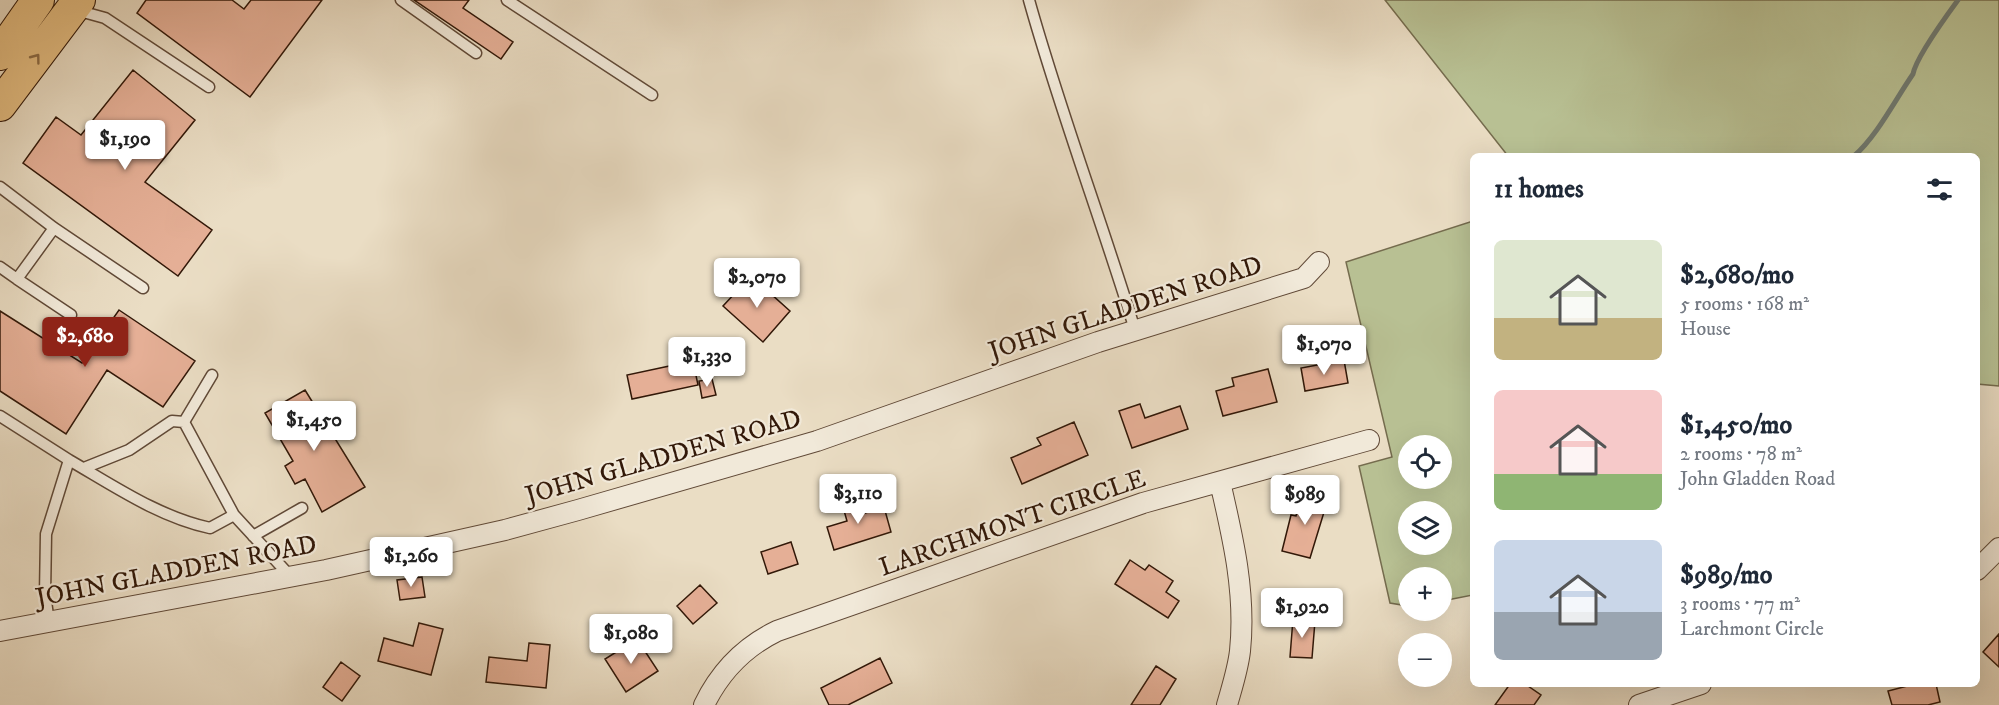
<!DOCTYPE html>
<html lang="en">
<head>
<meta charset="utf-8">
<style>
	:root { --surface:#fff; --page:#f6f6f7; --text:#1f2937; --muted:#747a83; --accent:#8f2418 }
	body { margin:0; font-family:"IM FELL DW Pica",serif; background:var(--page); color:var(--text); height:100vh; display:flex; flex-direction:column; font-size:22px; white-space:nowrap }
	* { box-sizing:border-box; margin:0 }
	p { font-size:20px; color:var(--muted) }
	.icon { flex:none; width:33px; height:33px; fill:none; stroke:currentColor; stroke-width:2; stroke-linecap:round; stroke-linejoin:round }
	.map { position:relative; flex:1; overflow:hidden }
	.sheet { position:absolute; left:1470px; top:153px; width:510px; height:534px; display:flex; flex-direction:column; background:var(--surface); border-radius:9px; box-shadow:0 6px 24px #0002 }
	.sheet>* { flex:none }
	.buttons { position:absolute; left:1398px; top:435px; display:grid; gap:12px }
	.buttons a { display:grid; place-items:center; width:54px; height:54px; border-radius:50%; background:var(--surface); box-shadow:0 6px 24px #0002; font-size:30px }
	.price { position:absolute; translate:-50% -51px; padding:0 14px; border-radius:6px; background:#fff; color:#222; font-size:20px; line-height:39px; filter:drop-shadow(0 2px 3px #0008) }
	.price::after { content:''; position:absolute; left:50%; top:36px; width:18px; height:14px; margin-left:-9px; background:inherit; clip-path:polygon(0 0,100% 0,50% 100%) }
	.price.selected { background:var(--accent); color:#fff }
	ul { padding:0; list-style:none }
	li { display:flex; align-items:center; gap:18px; height:150px; padding:0 24px }
	li span { display:grid; place-items:center; flex:none; width:168px; height:120px; border-radius:9px; color:#555 }
	li>.icon { margin-inline-start:auto }
	span .icon { width:72px; height:72px; fill:#fffc; stroke-width:1 }
	li b { font-size:26px }
	h2 { display:flex; justify-content:space-between; align-items:center; height:72px; padding:0 24px; font-size:26px }
	.map>svg:first-child { display:block }
</style>
</head>
<body>
<div class="map">
<svg width="1999" height="705" viewBox="0 0 1999 705">
	<rect width="100%" height="100%" fill="#eaddc4"/>
	<filter id="stains"><feTurbulence type="fractalNoise" baseFrequency=".00333" numOctaves="4"/><feColorMatrix values="0 0 0 0 .2 0 0 0 0 .09 0 0 0 0 .02 0 0 0 .5 -.17"/></filter>
	<radialGradient id="worn" r=".72"><stop offset=".6" stop-color="#630" stop-opacity="0"/><stop offset="1" stop-color="#630" stop-opacity=".3"/></radialGradient>
	<path fill="#b8c093" stroke="#756c4e" stroke-width="1.5" fill-rule="evenodd" d="M1385,0H1999V386L1977,384V156H1508Z
		M1473,221V595L1442,601V578H1408V606L1390,603L1359,466L1392,457L1346,262ZM1408,446H1442V478H1408ZM1408,512H1442V544H1408Z"/>
	<g fill="none" stroke-linecap="round" stroke-linejoin="round">
		<path stroke="#6f7a72" stroke-width="5" d="M1854,156C1877,136 1895,100 1913,74C1916,58 1947,15 1958,0"/>
	</g>
	<path fill="#e5af96" stroke="#321808" stroke-width="1.5" d="M146,0H232L244,9L251,0H322L250,97L137,13Z
		M414,0H469L463,8L513,42L501,59Z
		M133,70L195,120L145,182L212,230L178,276L23,163L56,117L81,135Z
		M751,276L790,311L763,342L723,306Z
		M119,310L195,361L163,407L107,370L66,434L0,391V311L82,363Z
		M1344,360L1348,383L1305,391L1301,368Z
		M693,361L698,385L632,399L627,375Z
		M1268,369L1277,402L1223,416L1216,391L1234,386L1232,378Z
		M712,379L716,395L702,398L699,381Z
		M305,390L365,487L322,512L305,479L295,484L285,466L293,461L265,413Z
		M1140,404L1145,418L1180,406L1188,429L1132,448L1119,411Z
		M1074,422L1088,455L1022,484L1011,458L1041,445L1037,438Z
		M1302,493L1328,499L1310,558L1282,551L1291,515L1296,516Z
		M856,495L862,514L884,507L891,532L834,550L827,527L847,521L841,500Z
		M791,542L798,564L768,574L761,552Z
		M1130,560L1145,570L1149,565L1173,581L1166,592L1179,601L1168,618L1115,584Z
		M422,577L425,597L400,600L397,580Z
		M700,585L717,603L693,624L677,606Z
		M1293,619L1315,621L1312,658L1290,657Z
		M419,623L443,629L431,675L378,661L384,638L413,646Z
		M1999,634V667L1983,652Z
		M637,639L658,671L626,692L605,659Z
		M529,643L550,645L546,688L486,682L489,657L527,661Z
		M880,658L892,683L848,705H829L821,688Z
		M341,662L360,676L342,701L323,687Z
		M1156,666L1176,679L1160,705H1131Z
		M1510,684H1525L1541,695L1534,705H1495Z
		M1915,684H1936L1940,702L1928,705H1892L1888,691Z"/>
	<g fill="none" stroke-linecap="round" stroke-linejoin="round">
		<defs>
			<path id="lane" d="M401,0L476,53
				M507,0L652,95
				M1029,0C1060,111 1101,219 1135,330
				M76,10L105,18L209,87
				M0,187L54,228L143,288
				M0,267L17,279L54,228
				M17,279L71,315
				M0,416L69,460L46,534L45,595L49,622
				M184,422L212,375
				M69,460C114,486 159,517 210,528L234,515L184,422L172,421L129,450L84,468
				M234,515L291,577
				M253,536L302,508"/>
			<path id="street" d="M1220,482C1233,538 1246,593 1240,651C1238,669 1232,687 1227,705
				M1977,570L1999,548
				M0,631L326,570L505,530L578,510L817,441L1098,342L1304,278L1319,262
				M704,705C720,672 744,647 777,631L1143,503L1369,440
				M1639,705L1701,684"/>
			<path id="primary" d="M0,54L38,0
				M0,105L79,0"/>
		</defs>
		<use href="#lane" stroke="#604937" stroke-width="13"/>
		<use href="#street" stroke="#604937" stroke-width="22"/>
		<use href="#primary" stroke="#321808" stroke-width="34"/>
		<use href="#lane" stroke="#f1e9d9" stroke-width="10"/>
		<use href="#street" stroke="#f1e9d9" stroke-width="20"/>
		<use href="#primary" stroke="#e5be82" stroke-width="32"/>
	</g>
	<defs><path id="oneway-chevron" d="M-2-3.5L2.5 0L-2 3.5" fill="none" stroke-width="1.6" stroke-linecap="round" stroke-linejoin="round" transform="scale(1.5)"/></defs>
	<use stroke="#8c6b45" href="#oneway-chevron" transform="translate(36 58) rotate(-53)"/>
	<g text-anchor="middle" stroke-width="4.5" stroke-linejoin="round" paint-order="stroke">
		<g font-size="26" fill="#321808" stroke="#f1e9d9">
			<text transform="translate(1125 307) rotate(-18)" y="9">JOHN GLADDEN ROAD</text>
			<text transform="translate(663 456) rotate(-16)" y="9">JOHN GLADDEN ROAD</text>
			<text transform="translate(1012 522) rotate(-19)" y="9">LARCHMONT CIRCLE</text>
			<text transform="translate(176 570) rotate(-11)" y="9">JOHN GLADDEN ROAD</text>
		</g>
	</g>
	<rect width="100%" height="100%" filter="url(#stains)"/>
	<rect width="100%" height="100%" fill="url(#worn)"/>
</svg>
<div class="buttons">
<a><svg class="icon" aria-label="locate" viewBox="0 0 24 24"><circle cx="12" cy="12" r="6"/><path d="M12 2v4M12 18v4M2 12h4M18 12h4"/></svg></a>
<a><svg class="icon" aria-label="layers" viewBox="0 0 24 24"><path d="M12 4l9 5-9 5-9-5zM3 14l9 5 9-5"/></svg></a>
<a>+</a>
<a>−</a>
</div>
<b class="price" style="left:125px;top:171px">$1,190</b>
<b class="price" style="left:757px;top:309px">$2,070</b>
<b class="price selected" style="left:85px;top:368px">$2,680</b>
<b class="price" style="left:1324px;top:376px">$1,070</b>
<b class="price" style="left:707px;top:388px">$1,330</b>
<b class="price" style="left:314px;top:452px">$1,450</b>
<b class="price" style="left:858px;top:525px">$3,110</b>
<b class="price" style="left:1305px;top:526px">$989</b>
<b class="price" style="left:411px;top:588px">$1,260</b>
<b class="price" style="left:1302px;top:639px">$1,920</b>
<b class="price" style="left:631px;top:665px">$1,080</b>
<section class="sheet">
<h2>11 homes<svg class="icon" aria-label="filters" viewBox="0 0 24 24"><path d="M4 7h16M4 17h16"/><circle cx="9" cy="7" r="2"/><circle cx="15" cy="17" r="2"/></svg></h2>
<ul>
<li><span style="background:linear-gradient(#dfe7d0 65%,#c2b280 0)"><svg class="icon" aria-label="home" viewBox="0 0 24 24"><path d="M3 11l9-7 9 7M6 9v11h12V9"/></svg></span><div><b>$2,680/mo</b><p>5 rooms · 168 m²</p><p>House</p></div></li>
<li><span style="background:linear-gradient(#f6c9c9 70%,#8fb573 0)"><svg class="icon" aria-label="home" viewBox="0 0 24 24"><path d="M3 11l9-7 9 7M6 9v11h12V9"/></svg></span><div><b>$1,450/mo</b><p>2 rooms · 78 m²</p><p>John Gladden Road</p></div></li>
<li><span style="background:linear-gradient(#c9d6e8 60%,#9aa5b1 0)"><svg class="icon" aria-label="home" viewBox="0 0 24 24"><path d="M3 11l9-7 9 7M6 9v11h12V9"/></svg></span><div><b>$989/mo</b><p>3 rooms · 77 m²</p><p>Larchmont Circle</p></div></li>
</ul>
</section>
</div>
</body>
</html>
